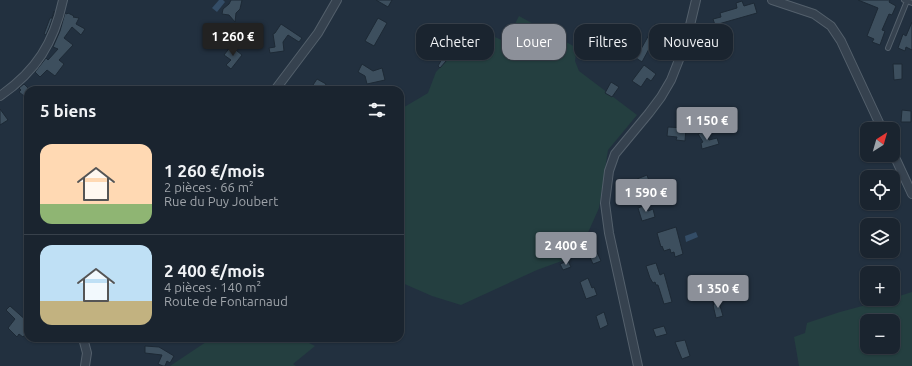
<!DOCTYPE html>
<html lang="fr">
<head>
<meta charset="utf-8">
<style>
	:root { --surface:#1a242f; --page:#27303b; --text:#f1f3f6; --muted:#9fa4aa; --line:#38414b; --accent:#8c9099 }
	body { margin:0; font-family:Ubuntu,sans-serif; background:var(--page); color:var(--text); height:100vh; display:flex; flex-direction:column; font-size:15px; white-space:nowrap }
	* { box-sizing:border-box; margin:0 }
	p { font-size:13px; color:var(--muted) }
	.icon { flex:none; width:22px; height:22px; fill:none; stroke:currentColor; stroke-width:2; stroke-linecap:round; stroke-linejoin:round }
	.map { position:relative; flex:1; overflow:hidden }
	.details { position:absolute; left:24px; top:86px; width:380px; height:256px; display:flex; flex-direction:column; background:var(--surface); border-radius:12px; box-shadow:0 1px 3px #0004,0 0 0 1px var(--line) }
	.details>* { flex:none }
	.guide { position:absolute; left:416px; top:24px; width:380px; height:36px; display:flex; gap:8px }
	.needle { width:26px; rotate:37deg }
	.fabs { position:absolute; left:860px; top:122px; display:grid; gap:8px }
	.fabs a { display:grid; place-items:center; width:40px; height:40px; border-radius:8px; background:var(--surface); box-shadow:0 1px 3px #0004,0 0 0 1px var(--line); font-size:20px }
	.price { position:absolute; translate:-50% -34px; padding:0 9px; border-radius:4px; background:var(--accent); color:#fff; font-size:13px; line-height:26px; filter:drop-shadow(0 1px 2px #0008) }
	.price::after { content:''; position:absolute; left:50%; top:24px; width:12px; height:9px; margin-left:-6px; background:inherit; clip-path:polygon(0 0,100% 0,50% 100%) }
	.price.current { background:#222; color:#fff }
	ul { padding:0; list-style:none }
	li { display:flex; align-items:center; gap:12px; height:100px; padding:0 16px }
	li+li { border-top:1px solid var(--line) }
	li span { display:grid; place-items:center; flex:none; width:112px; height:80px; border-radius:12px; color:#555 }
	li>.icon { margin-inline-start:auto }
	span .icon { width:48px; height:48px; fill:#fffc; stroke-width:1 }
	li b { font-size:17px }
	h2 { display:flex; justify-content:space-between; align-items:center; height:48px; padding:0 16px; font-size:17px }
	.pill { padding:0 14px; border-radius:12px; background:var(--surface); box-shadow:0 1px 3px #0004,0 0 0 1px var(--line); font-size:14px; line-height:36px }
	.pill.current { background:var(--accent); color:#fff }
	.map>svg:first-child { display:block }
</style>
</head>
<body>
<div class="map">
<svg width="912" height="366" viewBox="0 0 912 366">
	<rect width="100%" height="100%" fill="#22303f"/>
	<path fill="#243f40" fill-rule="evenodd" d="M519,16L577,48L575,61L579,71L637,115L608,150L599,208L578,255L537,270L461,305L432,296L400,282V108L406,106L428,93L436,72L477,29L506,42Z
		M912,292V366H799L794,337L805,333L807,323L840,312L888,299H893V298ZM867,321H893V347H867Z
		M212,338H299L315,346L293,364L296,366H170Z"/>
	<path fill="#344d67" d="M219,0H223L225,2L217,12L212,8Z
		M696,232L698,237L686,242L685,236Z"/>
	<path fill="#3d4f5e" stroke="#1d2935" d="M231,0H242L240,9L236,13L235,22L229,15L222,14L223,9L229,4Z
		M376,0H392L388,7Z
		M858,0H890L889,2L896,6L892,15L889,14L882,30L885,31L880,45L872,42L874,39L867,36L878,8Z
		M742,1L744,6L754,3L757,13L715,25L713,19L721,17L720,13L737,8L736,3Z
		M54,11V14L49,28L46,35L44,34L50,18H52Z
		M65,13L67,14L68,13L74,16L73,17L79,18L76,24L85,29L81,35L72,27L64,38L73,45L59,60L64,64L55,76L47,70L40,77L35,72L46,58L48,60L58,49L53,47L60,31Z
		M378,18L387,23L374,46L365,41Z
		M912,22V50L906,47L905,51L898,48L903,34L906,36Z
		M281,24L302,38L299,42L288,35L283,42L284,51L270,53L269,48L275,47L273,34L275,33Z
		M655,24L670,32L659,52L650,47L642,62L636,58Z
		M231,46L242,55L231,69L226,65L231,60L224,55Z
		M445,50L452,54L440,68L438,66L443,57L441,56Z
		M362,64L373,71L382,68L385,80L367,84L365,76L358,72Z
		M893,64H902V79L894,80Z
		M644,65L656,74L651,81L647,78L641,87L632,81Z
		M317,79L326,84L323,90H313L316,86L313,85Z
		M611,82L619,87L612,97L605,93Z
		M24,84L28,88V97L25,94L24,96L19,92L21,90L19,88Z
		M0,109L8,120L0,125Z
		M902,110L911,111V122H901Z
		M668,127L686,128L685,141L676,140L677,137L667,136Z
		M704,131L709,140L717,138L719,144L702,149L701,143L703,142L698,134Z
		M647,175L652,190L643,193L642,189L639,186L637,179Z
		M646,205L648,211L653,209L655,217L642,221L638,208Z
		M676,227L683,254L675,257L674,252L671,253L670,249L664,251L662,246L661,247L657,233Z
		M596,250L601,261L593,264L588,253Z
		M568,261L571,267L563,270L560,264Z
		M656,263L660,275L664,273L672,302L664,304L658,285H656L655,282L653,283L650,278L646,266Z
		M588,278L592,288L594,287L597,295L586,299L580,282Z
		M718,299L723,316L716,318L713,305H714L713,301Z
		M10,306L28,322V331L23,337L19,334L17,337L8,328L15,319L6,310Z
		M604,312L608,325L600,329L596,316Z
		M664,326L667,334L656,337L653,329Z
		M685,340L690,356L682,359L675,342Z
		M145,346L159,347L174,356L170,363L167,361L165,366H163L158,364L162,355L145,353Z"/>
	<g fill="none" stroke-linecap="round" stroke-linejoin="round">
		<defs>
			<path id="lane" d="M904,0L912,3
				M888,48L907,1"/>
			<path id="street" d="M772,0L814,14L831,26L841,41L882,129
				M275,90L318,33L337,0
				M0,96C36,71 54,43 63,0
				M893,153L912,194
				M83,338L87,353L85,366
				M638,366L609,233L605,203L609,171L615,154L649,113L661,97L671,80L686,42L696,0"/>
		</defs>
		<use href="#lane" stroke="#54606c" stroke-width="6"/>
		<use href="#street" stroke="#54606c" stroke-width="10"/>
		<use href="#lane" stroke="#36424f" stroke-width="4"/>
		<use href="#street" stroke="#36424f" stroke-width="8"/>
	</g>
</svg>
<div class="fabs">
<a><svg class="needle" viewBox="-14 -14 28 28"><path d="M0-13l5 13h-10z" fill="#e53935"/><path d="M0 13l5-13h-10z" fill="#9fa4aa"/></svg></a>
<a><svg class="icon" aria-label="locate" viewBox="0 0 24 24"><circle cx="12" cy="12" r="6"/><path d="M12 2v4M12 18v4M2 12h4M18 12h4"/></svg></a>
<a><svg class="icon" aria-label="layers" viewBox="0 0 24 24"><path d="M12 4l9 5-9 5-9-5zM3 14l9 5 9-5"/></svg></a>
<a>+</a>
<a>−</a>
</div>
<b class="price current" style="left:233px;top:57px">1 260 €</b>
<b class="price" style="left:707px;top:141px">1 150 €</b>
<b class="price" style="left:646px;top:213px">1 590 €</b>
<b class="price" style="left:566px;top:266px">2 400 €</b>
<b class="price" style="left:718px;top:309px">1 350 €</b>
<div class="guide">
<a class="pill">Acheter</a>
<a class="pill current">Louer</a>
<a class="pill">Filtres</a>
<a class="pill">Nouveau</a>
</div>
<section class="details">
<h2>5 biens<svg class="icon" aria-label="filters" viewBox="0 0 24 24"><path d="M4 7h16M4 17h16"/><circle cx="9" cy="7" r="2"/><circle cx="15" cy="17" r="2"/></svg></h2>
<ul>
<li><span style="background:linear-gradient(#ffd9b3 75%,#8fb573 0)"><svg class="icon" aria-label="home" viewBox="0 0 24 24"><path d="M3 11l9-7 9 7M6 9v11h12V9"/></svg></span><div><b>1 260 €/mois</b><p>2 pièces · 66 m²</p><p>Rue du Puy Joubert</p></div></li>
<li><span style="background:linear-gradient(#bfe0f5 70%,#c2b280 0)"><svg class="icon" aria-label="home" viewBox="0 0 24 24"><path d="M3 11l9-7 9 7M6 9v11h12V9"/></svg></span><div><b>2 400 €/mois</b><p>4 pièces · 140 m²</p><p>Route de Fontarnaud</p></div></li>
</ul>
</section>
</div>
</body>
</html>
